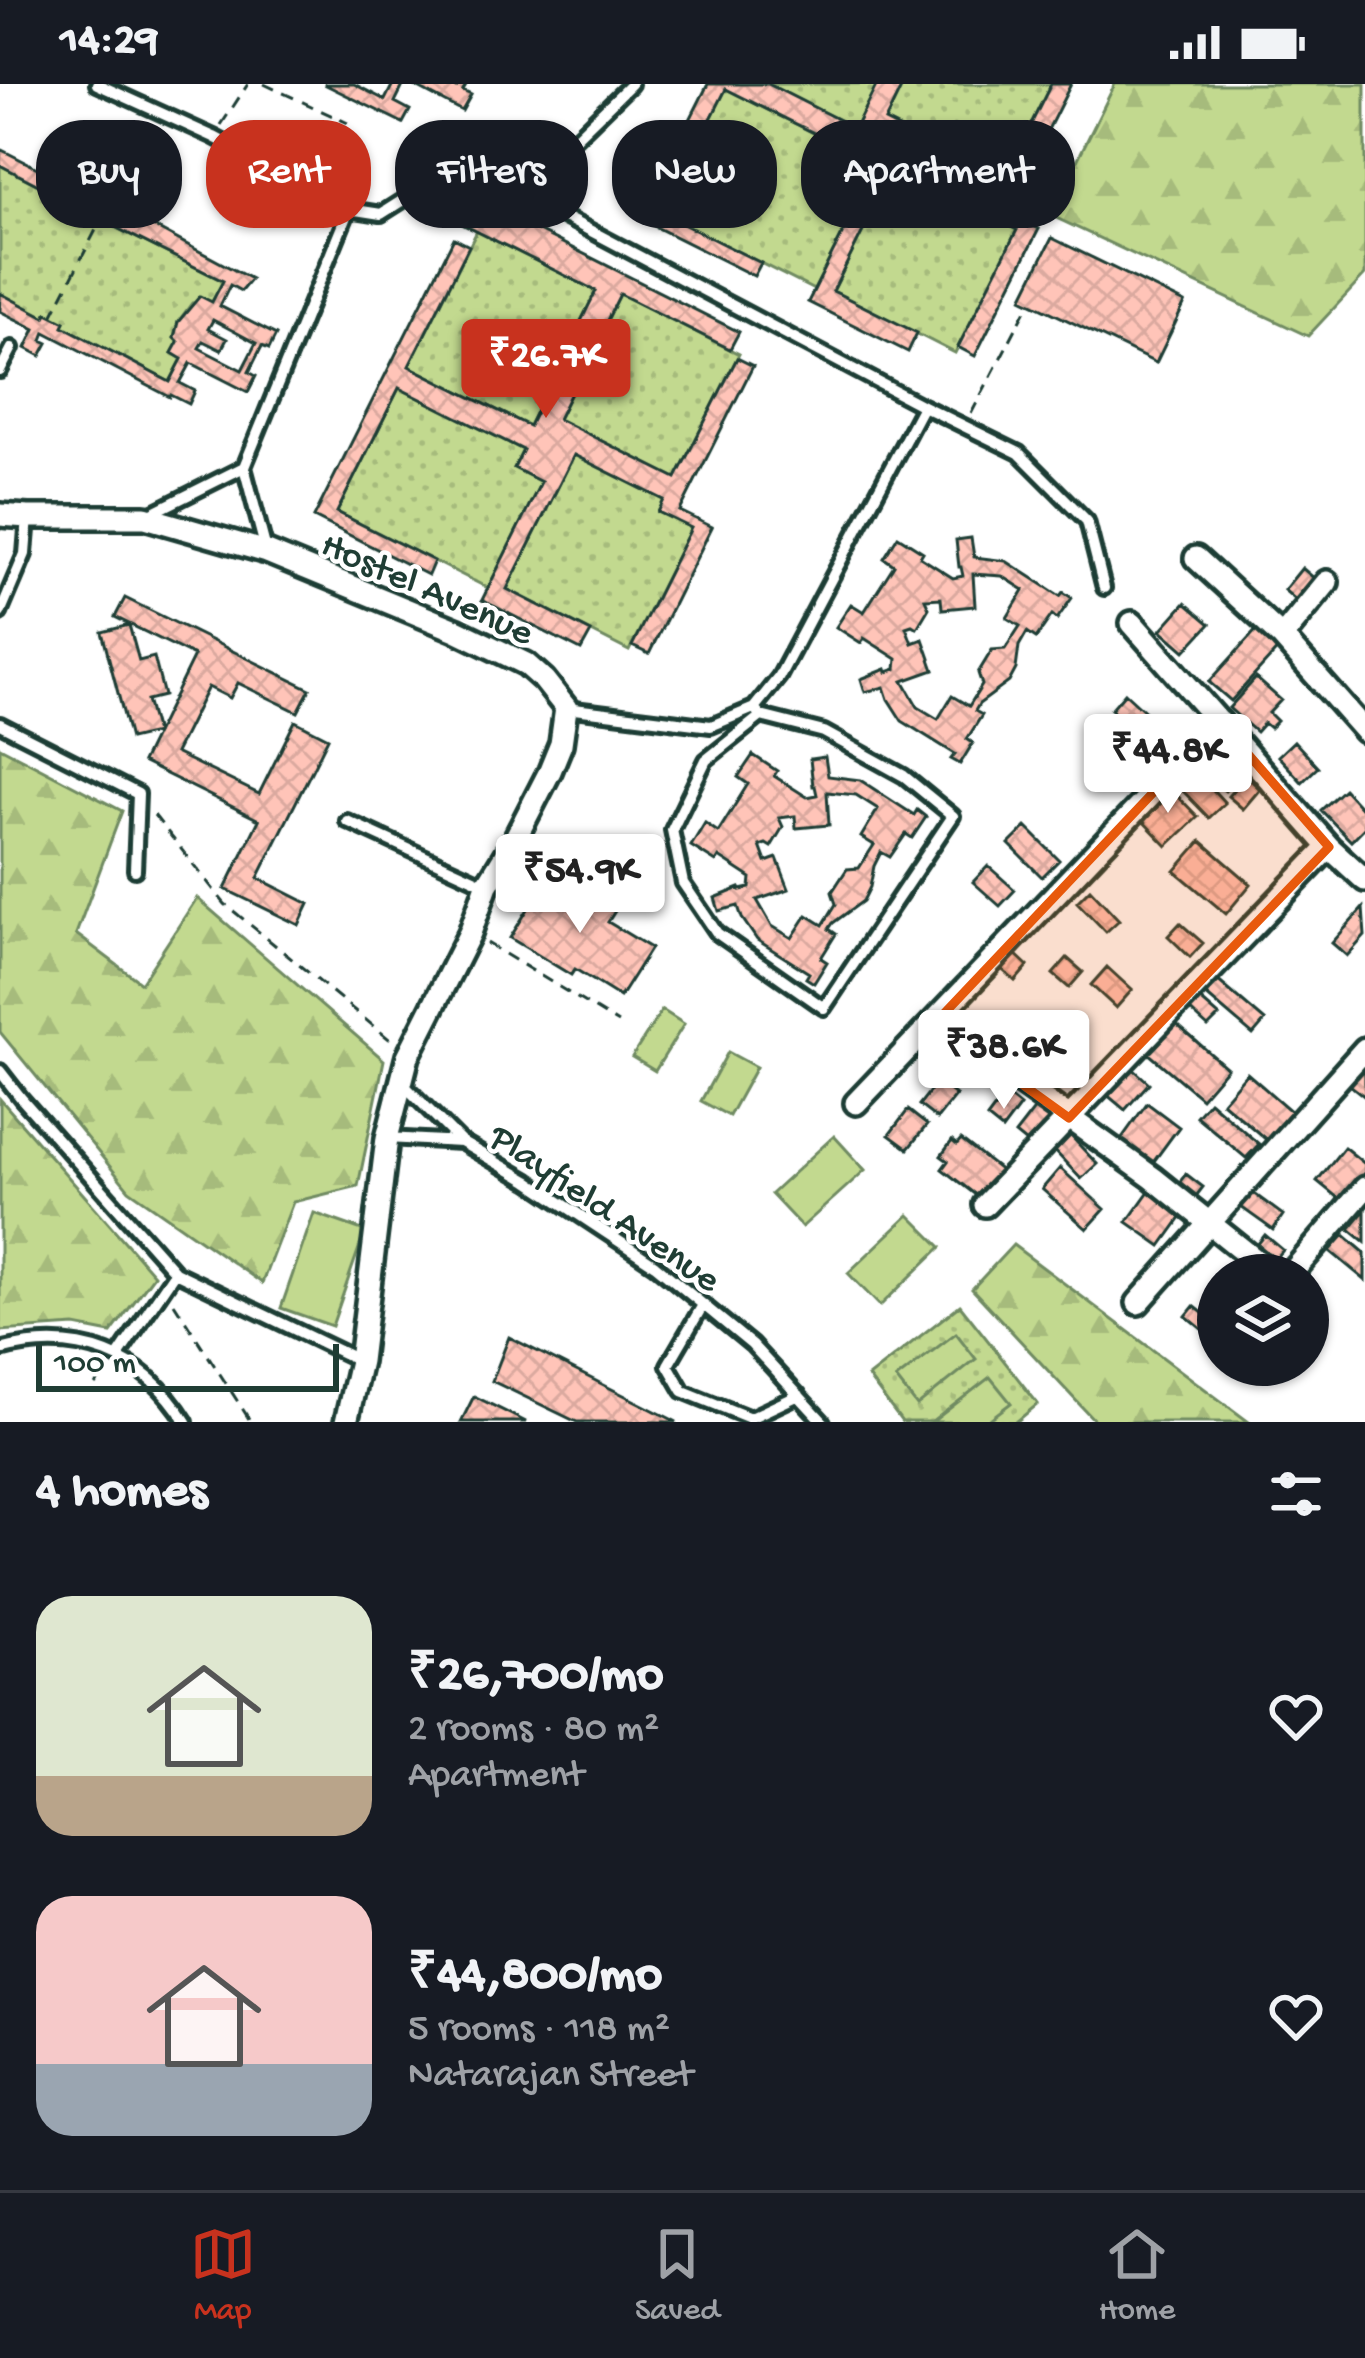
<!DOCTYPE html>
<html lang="en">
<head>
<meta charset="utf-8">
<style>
	:root { --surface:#171b24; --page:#242831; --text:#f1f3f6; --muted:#9ea1a6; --line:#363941; --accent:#c8321e }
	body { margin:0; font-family:"Gochi Hand",sans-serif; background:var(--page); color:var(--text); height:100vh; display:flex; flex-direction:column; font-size:45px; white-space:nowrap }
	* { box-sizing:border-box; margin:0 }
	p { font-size:39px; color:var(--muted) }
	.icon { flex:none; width:66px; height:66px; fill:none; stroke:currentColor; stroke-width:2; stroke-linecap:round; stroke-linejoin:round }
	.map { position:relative; height:1338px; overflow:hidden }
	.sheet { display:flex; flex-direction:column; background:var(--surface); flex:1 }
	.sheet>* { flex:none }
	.banner { position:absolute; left:36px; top:36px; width:1293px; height:108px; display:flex; gap:24px }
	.tools { position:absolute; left:1197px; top:1170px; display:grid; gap:24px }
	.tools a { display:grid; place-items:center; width:132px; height:132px; border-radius:50%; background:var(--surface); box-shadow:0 3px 9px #0004; font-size:60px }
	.scale { position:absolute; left:36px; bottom:30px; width:303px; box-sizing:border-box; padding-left:12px; border:6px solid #1f3d34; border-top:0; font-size:33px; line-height:42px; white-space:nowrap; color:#1f3d34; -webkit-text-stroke:9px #fff; paint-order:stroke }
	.price { position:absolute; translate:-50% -102px; padding:0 27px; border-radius:12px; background:#fff; color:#222; font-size:39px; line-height:78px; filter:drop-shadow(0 3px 6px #0008) }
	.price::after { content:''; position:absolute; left:50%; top:72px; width:36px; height:27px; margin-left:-18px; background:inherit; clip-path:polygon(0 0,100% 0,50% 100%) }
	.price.selected { background:var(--accent); color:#fff }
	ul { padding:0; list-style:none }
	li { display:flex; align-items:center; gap:36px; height:300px; padding:0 36px }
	li span { display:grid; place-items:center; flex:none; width:336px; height:240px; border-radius:36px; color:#555 }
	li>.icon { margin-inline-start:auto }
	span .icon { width:144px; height:144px; fill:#fffc; stroke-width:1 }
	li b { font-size:51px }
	h2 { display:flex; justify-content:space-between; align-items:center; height:144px; padding:0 36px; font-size:51px }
	.tag { padding:0 42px; border-radius:48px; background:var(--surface); box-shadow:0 3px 9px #0004; font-size:42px; line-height:108px }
	.tag.selected { background:var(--accent); color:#fff }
	.status { display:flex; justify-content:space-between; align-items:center; height:84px; padding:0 60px; background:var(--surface); direction:ltr }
	.status svg { height:33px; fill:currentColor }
	.tab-bar { display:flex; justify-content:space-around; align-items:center; height:168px; border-top:3px solid var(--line); background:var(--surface); font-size:33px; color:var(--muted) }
	.tab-bar a { display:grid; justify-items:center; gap:6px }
	.tab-bar .selected { color:var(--accent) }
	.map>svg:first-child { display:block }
</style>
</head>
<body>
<div class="status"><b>14:29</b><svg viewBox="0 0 49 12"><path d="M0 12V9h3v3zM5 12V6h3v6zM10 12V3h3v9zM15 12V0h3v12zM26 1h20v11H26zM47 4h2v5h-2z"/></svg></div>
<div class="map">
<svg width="1365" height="1338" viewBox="0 0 1365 1338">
	<defs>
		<pattern id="forest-firs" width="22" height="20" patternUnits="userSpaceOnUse" patternTransform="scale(3)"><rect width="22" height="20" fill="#c2d98f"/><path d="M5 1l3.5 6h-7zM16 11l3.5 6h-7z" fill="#a6bb7c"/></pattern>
		<pattern id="park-dots" width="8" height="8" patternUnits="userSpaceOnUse" patternTransform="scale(3)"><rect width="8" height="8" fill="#c2d98f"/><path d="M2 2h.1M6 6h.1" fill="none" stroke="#a6bb7c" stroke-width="1.8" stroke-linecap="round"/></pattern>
		<pattern id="building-cross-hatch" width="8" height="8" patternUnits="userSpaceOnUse" patternTransform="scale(3)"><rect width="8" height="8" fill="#ffc4b8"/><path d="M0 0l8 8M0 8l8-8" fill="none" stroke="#daa99f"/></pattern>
	</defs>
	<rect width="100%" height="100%" fill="#fff"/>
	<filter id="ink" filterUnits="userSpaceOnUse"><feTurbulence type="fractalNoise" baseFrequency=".00833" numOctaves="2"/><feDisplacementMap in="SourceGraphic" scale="24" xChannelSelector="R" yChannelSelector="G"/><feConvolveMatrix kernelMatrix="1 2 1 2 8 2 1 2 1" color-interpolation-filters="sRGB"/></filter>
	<g filter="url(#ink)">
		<path fill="url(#forest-firs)" stroke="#708b62" stroke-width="3" d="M1115,0H1365V191L1308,252L1050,131Z
			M0,663L122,727L76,850L141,899L197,814L384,976L358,1102L293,1118L262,1199L129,1106L0,948Z
			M0,1015L154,1191L111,1249L75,1242L0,1247Z
			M1013,1161L1249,1338H1096L972,1205Z"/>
		<path fill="url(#park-dots)" stroke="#708b62" stroke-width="3" d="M768,0H877L855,44Z
			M903,0H1051L1003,96L885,37Z
			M726,5L850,67L841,86L868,99L814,206L663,130Z
			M900,73L991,118L985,130L1017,146L955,269L833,207Z
			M0,81L98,132L101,136L223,197L212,218L192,219L178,238L174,254L178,258L172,269L182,275L170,298L63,242L47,229L45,233L0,209Z
			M477,147L596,207L529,342L409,282Z
			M620,210L739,270L676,394L558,335Z
			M399,304L523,366L541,398L488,504L337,428Z
			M574,371L664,416L659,428L691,444L629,567L507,505Z
			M960,1221L1038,1320L1016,1338H902L868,1293Z"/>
		<path fill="#c2d98f" stroke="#708b62" stroke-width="3" d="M662,926L684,940L655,987L632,973Z
			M728,968L756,983L729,1032L701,1017Z
			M834,1052L865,1086L802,1143L771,1110Z
			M314,1129L365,1147L332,1242L281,1224Z
			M909,1131L941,1163L880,1222L848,1189Z
			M956,1249L976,1275L917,1322L896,1295Z
			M990,1293L1011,1319L986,1338H932Z"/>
		<path fill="url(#building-cross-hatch)" stroke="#1f3d34" stroke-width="3" fill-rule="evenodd" d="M324,0H354L385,16L393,0H404L395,18L410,26L403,39Z
			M411,0H448L457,4L459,0H467L463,7L471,11L462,27Z
			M708,0H768L855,44L877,0H903L885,37L1003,96L1051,0H1071L1006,129L1039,145L975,272L958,263L1017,146L985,130L991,118L900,73L833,207L917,249L908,268L808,218L868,99L841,85L850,67L726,5L663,130L761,179L754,192L640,135Z
			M0,65L104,118L114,99L130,108L124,120L114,115L106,131L116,136L121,125L251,195L241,207L230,201L220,222L276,251L269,265L262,262L249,288L256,292L248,308L191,279L180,299L195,307L189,320L171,311L170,313L45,248L42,256L48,259L41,272L26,264L35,245L0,227V209L45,233L47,229L65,238L63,242L170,298L182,275L172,269L178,258L174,254L178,238L200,212L212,218L223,197L101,136L98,132L0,81ZM213,236L256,259L242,286L199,264L203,257L221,266L227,255L208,245Z
			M467,111L739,248L730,265L620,210L558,335L676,394L737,274L753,282L680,427L712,443L649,570L632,562L691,444L658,428L664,416L574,371L507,505L591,548L581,566L482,516L541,398L514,384L523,366L399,304L337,428L434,477L428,491L314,433L454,154L469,162L409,282L529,342L596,207L454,136Z
			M1052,154L1185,219L1156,279L1022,214Z
			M898,452L923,468L920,473L953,494L963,492L961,483H959L956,456L971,454L974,473L1006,477L1060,512L1063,508L1072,514L1057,535L1052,531L1036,554L1027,548L1019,562L1016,585L1009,598L979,620L975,627L982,631L967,655L973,659L960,680L951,675L955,670L902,637L888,615L884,603L865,608L861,595L886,585L887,588L896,585L897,575L864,554L861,559L836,543L851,520L864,528L894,481L884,474ZM973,490L1002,492L1024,506L1007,534L1020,542L1005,565L992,566L978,589L982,601L969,622L952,612L938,635L918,623L903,597L934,586L923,555L912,559L906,543L912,541L917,544L929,524L925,515L941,514L942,525L975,522Z
			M1302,484L1315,495L1297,517L1284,506Z
			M125,514L310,605L298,628L238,599L230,614L208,603L175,669L259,710L295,637L328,654L258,794L309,820L299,841L225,805L259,736L142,678L194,572L115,533Z
			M1185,519L1210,540L1185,567L1161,546Z
			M129,541L139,577L154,573L164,612L147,616L156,649L130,655L102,548Z
			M1261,541L1282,561L1231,617L1209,598Z
			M1256,594L1281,616L1269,629L1277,637L1270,644L1264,639L1256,648L1229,624Z
			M1125,609L1174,654L1160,669L1111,625Z
			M1213,650L1225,661L1202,686L1191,675Z
			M1294,657L1318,683L1302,698L1278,672Z
			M753,671L777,687L774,692L807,713L817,711L815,702H813L810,675L825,673L828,692L860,696L914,731L917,726L926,733L912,754L906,750L890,773L881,768L874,782L870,803L863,817L833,839L829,845L836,850L821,874L827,878L814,899L806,894L809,889L757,856L742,834L738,822L719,827L715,814L740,804L741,806L750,804L751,794L719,773L716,778L691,762L705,739L718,748L748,700L738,693ZM827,708L856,711L878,725L861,753L874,761L859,784L847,785L832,808L836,820L823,841L807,831L792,854L772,842L757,816L789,805L777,774L766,778L760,762L766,760L771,763L783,743L779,734L795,732L796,744L829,741Z
			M1230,672L1245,685L1225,707L1210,694Z
			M1193,684L1225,719L1209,734L1184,708L1190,702L1182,694Z
			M1246,692L1260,705L1243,725L1228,712Z
			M1168,702L1198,733L1167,762L1137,731Z
			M1344,705L1365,728V743L1351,757L1321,726Z
			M1026,743L1059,776L1042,793L1009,760Z
			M1201,757L1251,800L1226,830L1175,787Z
			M988,782L1015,806L1000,822L973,798Z
			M551,788L615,827L608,838L651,864L620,913L575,885L571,891L510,854Z
			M1090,805L1119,836L1106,848L1077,818Z
			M1363,824L1365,852L1347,872L1332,859Z
			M1180,839L1203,859L1190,873L1168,852Z
			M1011,866L1028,882L1015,897L997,881Z
			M1067,874L1083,888L1069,904L1053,890Z
			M1107,883L1132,906L1116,924L1091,901Z
			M1216,895L1265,937L1253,951L1204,909Z
			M1196,912L1219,932L1208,943L1186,923Z
			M962,921L993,949L980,964L948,936Z
			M1174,938L1227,984L1201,1014L1148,969Z
			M1032,963L1051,980L1031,1002L1013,985Z
			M1365,976V1013L1346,998Z
			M1130,982L1149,999L1125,1026L1106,1010Z
			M1247,989L1293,1029L1269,1058L1222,1018Z
			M938,997L956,1011L937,1035L919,1021Z
			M1005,1010L1020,1022L1002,1046L987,1034Z
			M1209,1017L1259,1060L1246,1074L1196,1032Z
			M1039,1019L1055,1031L1031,1063L1015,1050Z
			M1147,1019L1179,1043L1149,1084L1117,1061Z
			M908,1026L927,1041L908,1065L889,1051Z
			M1068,1049L1097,1080L1081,1095L1052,1064Z
			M961,1056L1001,1087L981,1115L942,1085L948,1077L941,1072L952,1057L957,1061Z
			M1344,1063L1365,1080V1093L1344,1119L1317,1097Z
			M1060,1084L1105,1125L1087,1145L1042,1105Z
			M1186,1090L1203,1103L1190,1120L1173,1106Z
			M1152,1103L1186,1127L1161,1162L1127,1138Z
			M1249,1106L1283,1131L1273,1146L1238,1121Z
			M1365,1126V1158L1349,1145Z
			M1265,1151L1283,1166L1271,1181L1253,1166Z
			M1344,1151L1365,1169V1196L1330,1167Z
			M1194,1222L1213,1237L1204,1247L1186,1232Z
			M509,1253L677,1338H577L492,1297Z
			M474,1312L526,1338H461Z"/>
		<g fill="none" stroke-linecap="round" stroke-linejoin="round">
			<defs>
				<path id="service" d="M97,0L214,53L349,125L381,130L430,99L519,109L923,322
					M519,109L631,0
					M0,287L12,264
					M244,383L266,466
					M148,431L244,383L349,125
					M0,529L25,470L28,433
					M566,624L711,642L754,624L779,593L923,322L1019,369L1087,437L1104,504
					M754,624L761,632L824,648L904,692L953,732L824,924L717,849L683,799L672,746L706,676L761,632
					M0,640L138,710L135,786
					M347,737L487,801
					M0,987L21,1014L175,1188L360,1277
					M403,1000L461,1058
					M387,1054L461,1058L528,1097L655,1181L752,1261L823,1338
					M703,1221L668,1281L683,1307L750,1334L799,1311
					M0,1266C77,1245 144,1270 186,1338
					M118,1272L175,1188"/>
				<path id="minor" d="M0,431L28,433H145L267,468L456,546L526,580L544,596L566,624L561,660L550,687L514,757L487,801L470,849L408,972L387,1054L360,1277L346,1338
					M1196,474L1282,553L1365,647
					M1132,539L1329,763L1365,796
					M1282,553L1327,498
					M936,938L1153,1094L1274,1191
					M856,1019L1220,638
					M985,1121L1329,763
					M1290,1191L1365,1104
					M1138,1219L1365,965"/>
			</defs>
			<use href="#service" stroke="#1f3d34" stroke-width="20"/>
			<use href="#minor" stroke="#1f3d34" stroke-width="30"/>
			<path stroke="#1f3d34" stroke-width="3" stroke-dasharray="12 9" stroke-linecap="butt" d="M264,0L348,39
				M221,41L248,0
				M52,232L101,136
				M971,330L1030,218
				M154,731L225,820L394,959
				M487,859L618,939
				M174,1219L251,1338
				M95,1301L105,1288"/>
			<use href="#service" stroke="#fff" stroke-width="10"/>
			<use href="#minor" stroke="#fff" stroke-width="21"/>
		</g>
	</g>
	<path fill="#e8590c" fill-opacity="0.2" stroke="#e8590c" stroke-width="9" stroke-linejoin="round" d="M1220,638L1329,763L1069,1034L936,938Z"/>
	<g text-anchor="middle" stroke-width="9" stroke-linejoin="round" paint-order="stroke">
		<g font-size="39" fill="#1f3d34" stroke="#fff">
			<text transform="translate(429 501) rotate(24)" y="14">Hostel Avenue</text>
			<text transform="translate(607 1121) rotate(34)" y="14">Playfield Avenue</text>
		</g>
	</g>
</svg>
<div class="tools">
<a><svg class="icon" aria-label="layers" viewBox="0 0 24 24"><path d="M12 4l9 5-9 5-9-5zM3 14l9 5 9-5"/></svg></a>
</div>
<div class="scale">100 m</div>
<b class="price selected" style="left:546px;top:337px">₹26.7K</b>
<b class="price" style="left:1168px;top:732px">₹44.8K</b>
<b class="price" style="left:580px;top:852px">₹54.9K</b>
<b class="price" style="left:1004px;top:1028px">₹38.6K</b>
<div class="banner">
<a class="tag">Buy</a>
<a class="tag selected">Rent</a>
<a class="tag">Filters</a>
<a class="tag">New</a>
<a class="tag">Apartment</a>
</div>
</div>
<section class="sheet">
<h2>4 homes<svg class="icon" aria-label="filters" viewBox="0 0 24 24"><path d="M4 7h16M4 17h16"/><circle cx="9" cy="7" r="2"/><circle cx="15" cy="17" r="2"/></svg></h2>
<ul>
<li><span style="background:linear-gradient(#dfe7d0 75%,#b9a48a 0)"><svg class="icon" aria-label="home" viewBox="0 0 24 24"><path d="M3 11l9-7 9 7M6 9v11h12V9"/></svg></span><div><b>₹26,700/mo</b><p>2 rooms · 80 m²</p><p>Apartment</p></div><svg class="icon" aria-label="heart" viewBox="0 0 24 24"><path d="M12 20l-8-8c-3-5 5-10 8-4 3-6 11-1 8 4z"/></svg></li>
<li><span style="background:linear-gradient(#f6c9c9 70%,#9aa5b1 0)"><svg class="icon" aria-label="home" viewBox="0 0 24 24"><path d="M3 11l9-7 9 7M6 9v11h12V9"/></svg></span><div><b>₹44,800/mo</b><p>5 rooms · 118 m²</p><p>Natarajan Street</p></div><svg class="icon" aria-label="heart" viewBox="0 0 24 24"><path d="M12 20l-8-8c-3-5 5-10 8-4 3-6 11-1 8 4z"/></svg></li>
</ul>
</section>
<nav class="tab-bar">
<a class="selected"><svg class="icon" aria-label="map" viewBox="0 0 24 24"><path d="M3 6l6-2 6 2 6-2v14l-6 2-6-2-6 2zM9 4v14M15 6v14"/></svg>Map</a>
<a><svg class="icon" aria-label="saved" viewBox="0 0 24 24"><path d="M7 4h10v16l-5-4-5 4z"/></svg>Saved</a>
<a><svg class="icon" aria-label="home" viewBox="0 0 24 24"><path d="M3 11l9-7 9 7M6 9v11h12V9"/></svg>Home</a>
</nav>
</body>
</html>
